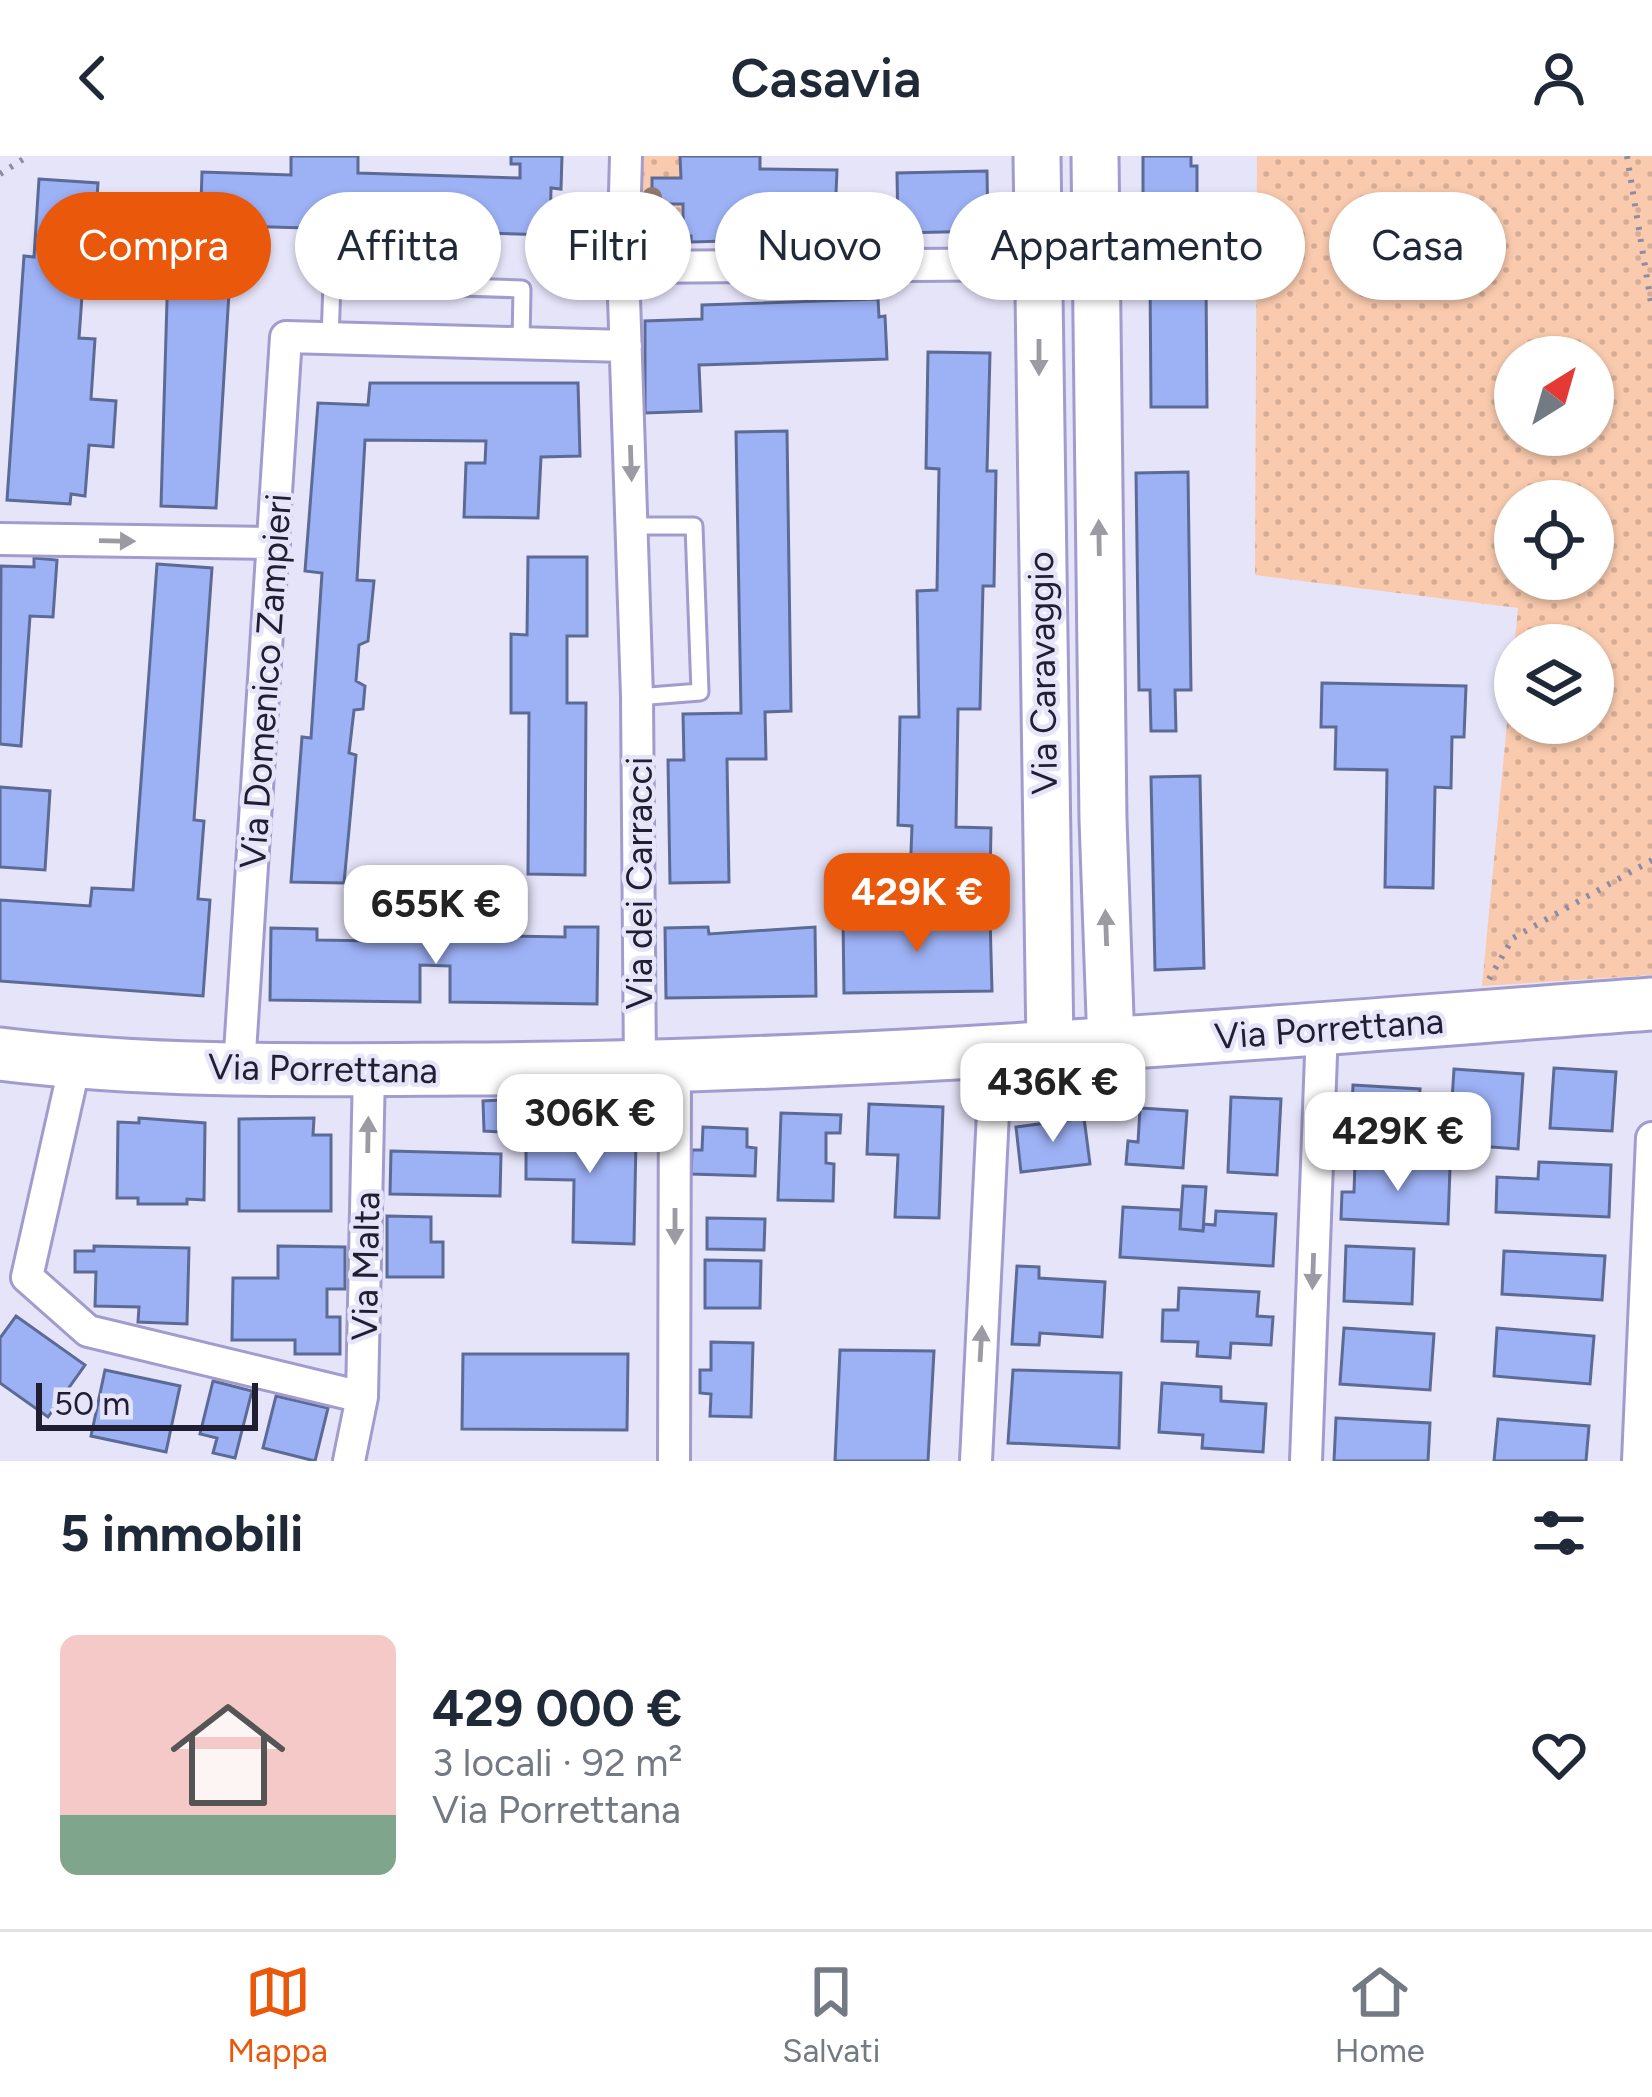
<!DOCTYPE html>
<html lang="it">
<head>
<meta charset="utf-8">
<style>
	:root { --surface:#fff; --page:#f6f6f7; --text:#1f2937; --muted:#747a83; --line:#e0e1e3; --accent:#ea580c }
	body { margin:0; font-family:Figtree,sans-serif; background:var(--page); color:var(--text); height:100vh; display:flex; flex-direction:column; font-size:45px; white-space:nowrap }
	* { box-sizing:border-box; margin:0 }
	p { font-size:39px; color:var(--muted) }
	.icon { flex:none; width:66px; height:66px; fill:none; stroke:currentColor; stroke-width:2; stroke-linecap:round; stroke-linejoin:round }
	.map { position:relative; height:1305px; overflow:hidden }
	.drawer { display:flex; flex-direction:column; background:var(--surface); flex:1 }
	.drawer>* { flex:none }
	.hud { position:absolute; left:36px; top:36px; width:1581px; height:108px; display:flex; gap:24px }
	.needle { width:78px; rotate:37deg }
	.buttons { position:absolute; left:1494px; top:180px; display:grid; gap:24px }
	.buttons a { display:grid; place-items:center; width:120px; height:120px; border-radius:50%; background:var(--surface); box-shadow:0 3px 9px #0004; font-size:60px }
	.scale { position:absolute; left:36px; bottom:30px; width:222px; box-sizing:border-box; padding-left:12px; border:6px solid #221e32; border-top:0; font-size:33px; line-height:42px; white-space:nowrap; color:#221e32; -webkit-text-stroke:9px #e6e4f9; paint-order:stroke }
	.price { position:absolute; translate:-50% -102px; padding:0 27px; border-radius:24px; background:#fff; color:#222; font-size:39px; line-height:78px; filter:drop-shadow(0 3px 6px #0008) }
	.price::after { content:''; position:absolute; left:50%; top:72px; width:36px; height:27px; margin-left:-18px; background:inherit; clip-path:polygon(0 0,100% 0,50% 100%) }
	.price.active { background:var(--accent); color:#fff }
	ul { padding:0; list-style:none }
	li { display:flex; align-items:center; gap:36px; height:300px; padding:0 60px }
	li+li { border-top:3px solid var(--line) }
	li span { display:grid; place-items:center; flex:none; width:336px; height:240px; border-radius:18px; color:#555 }
	li>.icon { margin-inline-start:auto }
	span .icon { width:144px; height:144px; fill:#fffc; stroke-width:1 }
	li b { font-size:51px }
	h2 { display:flex; justify-content:space-between; align-items:center; height:144px; padding:0 60px; font-size:51px }
	.tag { padding:0 42px; border-radius:54px; background:var(--surface); box-shadow:0 3px 9px #0004; font-size:42px; line-height:108px }
	.tag.active { background:var(--accent); color:#fff }
	header { display:flex; justify-content:space-between; align-items:center; height:156px; padding:0 60px; background:var(--surface); font-size:54px; font-weight:600 }
	.dock { display:flex; justify-content:space-around; align-items:center; height:168px; border-top:3px solid var(--line); background:var(--surface); font-size:33px; color:var(--muted) }
	.dock a { display:grid; justify-items:center; gap:6px }
	.dock .active { color:var(--accent) }
	.map>svg:first-child { display:block }
</style>
</head>
<body>
<header><svg class="icon" aria-label="back" viewBox="0 0 24 24"><path d="M15 5l-7 7 7 7"/></svg>Casavia<svg class="icon" aria-label="person" viewBox="0 0 24 24"><circle cx="12" cy="8" r="4"/><path d="M4 21q1-7 8-7t8 7"/></svg></header>
<div class="map">
<svg width="1652" height="1305" viewBox="0 0 1652 1305">
	<defs>
		<pattern id="green-dots" width="8" height="8" patternUnits="userSpaceOnUse" patternTransform="scale(3)"><rect width="8" height="8" fill="#f9caae"/><path d="M2 2h.1M6 6h.1" fill="none" stroke="#d5ad96" stroke-width="1.8" stroke-linecap="round"/></pattern>
	</defs>
	<rect width="100%" height="100%" fill="#e6e4f9"/>
	<path fill="url(#green-dots)" fill-rule="evenodd" d="M631,0H687L677,104L624,101Z
		M1257,0H1652V819L1482,830L1518,452L1255,419ZM1593,201V279H1515V201ZM1593,345V423H1515V345ZM1593,489V567H1515V489Z"/>
	<path fill="#9db1f5" stroke="#5c6a96" stroke-width="3" d="M291,0H358V17L520,22V8H511V0H562L561,33L551,32L550,79L233,70L216,352L161,350L169,76L209,77V49L201,48L202,16L291,19Z
		M680,0H760V13L837,14L836,38H846V82L691,86V80H683V48H652V22H681Z
		M1143,0H1191V10H1197V125H1206L1207,251H1151L1150,118H1143Z
		M987,15L988,75L898,77L897,17Z
		M39,23L98,27L93,99L85,98L79,182L95,183L91,243L116,245L113,291L89,289L85,340L71,338L70,348L7,344L24,100L34,101Z
		M878,143L879,161L885,160L887,203L699,209L701,255L645,257V165L702,163V149Z
		M928,196L990,197L987,315H996L994,430H983L980,553H958L956,671L991,672L990,724L910,722L912,670L898,669L900,561H919L917,435L937,434L939,313L926,312Z
		M370,227H578L580,300L541,301L538,362L464,361L466,307H485L486,285L365,284L357,424L374,425L368,485L359,489L356,525L365,530L363,553L354,554L349,597L356,599L344,727L291,726L302,581L311,582L322,417L305,415L318,247L368,249Z
		M787,275L791,555L765,556L766,603H727L729,726L670,727L668,604H684L683,558L741,557L736,276Z
		M1188,316L1191,534H1175L1176,575H1151L1150,534H1139L1136,317Z
		M528,401H587V480H567V547H586L585,719L528,718L529,557H511V478L527,479Z
		M34,402L57,404L53,461L30,460L21,590L0,588L1,410L34,411Z
		M157,408L212,412L194,664L204,665L198,743L210,744L203,840L0,825V744L90,750L92,732L133,734Z
		M1322,527L1466,530L1464,581H1452L1451,632L1435,631L1433,732L1385,731L1387,614L1335,613L1336,571H1321Z
		M1200,620L1204,812L1155,814L1151,621Z
		M0,631L50,635L45,714L0,711Z
		M990,761L992,835L844,837L843,763Z
		M565,771H598L597,848L450,846V810L420,809V846L270,844L271,772L317,773V784L376,785V778L565,781Z
		M708,771L709,778L815,771L816,840L666,842L665,772Z
		M1554,912L1616,916L1612,975L1550,972Z
		M1454,913L1523,918L1518,993L1465,989V976L1450,975Z
		M1353,929L1420,933L1417,980L1351,976Z
		M1231,941L1281,943L1277,1019L1228,1016Z
		M518,943L519,977L484,975L483,945Z
		M869,948L943,951L939,1062L895,1061L898,999L867,998Z
		M1140,952L1187,955L1183,1012L1126,1008L1128,985L1138,986Z
		M781,957L841,959L840,977H826V1007L834,1008L833,1045L778,1044Z
		M139,962L205,967L204,1044L187,1043V1048H138V1042H117L118,966L139,967Z
		M314,962L313,979H331V1055H239V963Z
		M1084,962L1090,1008L1021,1016L1016,971Z
		M534,966L621,968V983H636L634,1088L573,1086L574,1024L526,1023V992H533Z
		M703,971L747,973V991L756,992L755,1020L691,1018L692,994H702Z
		M391,995L501,998L500,1040L390,1038Z
		M1539,1006L1611,1009L1609,1061L1496,1056L1497,1021L1538,1023Z
		M1355,1007L1450,1012L1448,1068L1341,1063L1342,1036H1354Z
		M1183,1030L1206,1031L1203,1075L1180,1073Z
		M1123,1051L1181,1054L1180,1073L1203,1075L1204,1068L1215,1069L1216,1055L1276,1058L1273,1110L1120,1101Z
		M387,1060L431,1061V1086H443V1121H387Z
		M707,1062L765,1063L764,1094L707,1093Z
		M94,1090L189,1092L187,1168L138,1166L139,1151L95,1150L96,1116H75V1095H94Z
		M278,1090L345,1091V1133H327V1161H340V1198H295V1184H232L233,1122H278Z
		M1346,1090L1414,1093L1412,1148L1344,1145Z
		M1504,1095L1605,1100L1602,1144L1502,1138Z
		M705,1104L761,1105L760,1152H705Z
		M1017,1110L1039,1111V1122L1105,1126L1102,1181L1040,1177L1039,1189L1012,1188Z
		M1179,1132L1259,1136L1257,1160L1273,1161L1271,1189L1231,1187L1230,1202L1197,1200L1198,1186L1162,1185L1163,1154H1178Z
		M16,1160L85,1209L48,1261L0,1227V1182Z
		M1344,1172L1434,1178L1430,1234L1340,1228Z
		M1497,1172L1594,1180L1590,1228L1494,1220Z
		M711,1186L753,1187L751,1261L710,1260L711,1238L700,1237V1214H711Z
		M840,1194L934,1195L928,1305H835Z
		M463,1198H628L627,1274L462,1273Z
		M105,1214L180,1230L166,1296L91,1280Z
		M1013,1214L1121,1217L1119,1292L1008,1287Z
		M213,1225L252,1235L235,1302L213,1297L217,1282L200,1278Z
		M1162,1227L1221,1231V1245L1266,1248L1263,1296L1202,1292L1203,1279L1159,1276Z
		M276,1240L328,1252L315,1305L263,1292Z
		M1336,1262L1430,1267L1428,1305H1334Z
		M1498,1263L1589,1270L1586,1305H1494Z"/>
	<g fill="none" stroke-linecap="round" stroke-linejoin="round">
		<defs>
			<path id="service" d="M330,183L332,127L522,133L521,187
				M634,370H694L700,536L637,541"/>
			<path id="minor" d="M626,0L623,111L637,541L640,913
				M623,111L1038,108
				M0,383L274,387
				M75,908L27,1121L88,1175L362,1241
				M239,912L286,181L626,190
				M349,1305L362,1241L369,914
				M674,1305L675,911
				M976,1305L996,895
				M1306,1305L1322,872
				M1638,1305L1652,982"/>
			<path id="secondary" d="M1037,0L1050,892
				M1095,0L1103,664L1111,889"/>
			<path id="primary" d="M0,898C153,917 309,914 463,913C860,912 1256,877 1652,848"/>
		</defs>
		<use href="#service" stroke="#a29bcd" stroke-width="21"/>
		<use href="#minor" stroke="#a29bcd" stroke-width="36"/>
		<use href="#secondary" stroke="#a29bcd" stroke-width="51"/>
		<use href="#primary" stroke="#a29bcd" stroke-width="57"/>
		<path stroke="#8f8ca1" stroke-width="6" stroke-dasharray="3 9" stroke-linecap="butt" d="M1627,0L1652,153
			M0,18L28,0
			M1489,823L1513,782L1652,704"/>
		<use href="#service" stroke="#fff" stroke-width="15"/>
		<use href="#minor" stroke="#fff" stroke-width="30"/>
		<use href="#secondary" stroke="#fff" stroke-width="45"/>
		<use href="#primary" stroke="#fff" stroke-width="51"/>
	</g>
	<g fill="#927971">
		<circle cx="652" cy="41" r="10"/>
		<circle cx="650" cy="78" r="10"/>
	</g>
	<defs><path id="oneway-solid" d="M-6-.8H1V-3.2L6.5 0L1 3.2V.8H-6Z" transform="scale(3)"/></defs>
	<g fill="#9c9aa3">
		<use href="#oneway-solid" transform="translate(1039 201) rotate(90)"/>
		<use href="#oneway-solid" transform="translate(631 307) rotate(88)"/>
		<use href="#oneway-solid" transform="translate(1099 382) rotate(-91)"/>
		<use href="#oneway-solid" transform="translate(117 385) rotate(1)"/>
		<use href="#oneway-solid" transform="translate(1106 772) rotate(-92)"/>
		<use href="#oneway-solid" transform="translate(368 979) rotate(-89)"/>
		<use href="#oneway-solid" transform="translate(675 1070) rotate(90)"/>
		<use href="#oneway-solid" transform="translate(1313 1115) rotate(92)"/>
		<use href="#oneway-solid" transform="translate(981 1188) rotate(-87)"/>
	</g>
	<g text-anchor="middle" stroke-width="9" stroke-linejoin="round" paint-order="stroke">
		<g font-size="36" fill="#221e32" stroke="#e6e4f9">
			<text transform="translate(1042 517) rotate(-91)" y="13">Via Caravaggio</text>
			<text transform="translate(265 525) rotate(-86)" y="13">Via Domenico Zampieri</text>
			<text transform="translate(639 727) rotate(-90)" y="13">Via dei Carracci</text>
			<text transform="translate(1329 872) rotate(-4)" y="13">Via Porrettana</text>
			<text transform="translate(323 912) rotate(1)" y="13">Via Porrettana</text>
			<text transform="translate(365 1110) rotate(-89)" y="13">Via Malta</text>
		</g>
	</g>
</svg>
<div class="buttons">
<a><svg class="needle" viewBox="-14 -14 28 28"><path d="M0-13l5 13h-10z" fill="#e53935"/><path d="M0 13l5-13h-10z" fill="#747a83"/></svg></a>
<a><svg class="icon" aria-label="locate" viewBox="0 0 24 24"><circle cx="12" cy="12" r="6"/><path d="M12 2v4M12 18v4M2 12h4M18 12h4"/></svg></a>
<a><svg class="icon" aria-label="layers" viewBox="0 0 24 24"><path d="M12 4l9 5-9 5-9-5zM3 14l9 5 9-5"/></svg></a>
</div>
<div class="scale">50 m</div>
<b class="price active" style="left:917px;top:799px">429K €</b>
<b class="price" style="left:436px;top:811px">655K €</b>
<b class="price" style="left:1053px;top:989px">436K €</b>
<b class="price" style="left:590px;top:1020px">306K €</b>
<b class="price" style="left:1398px;top:1038px">429K €</b>
<div class="hud">
<a class="tag active">Compra</a>
<a class="tag">Affitta</a>
<a class="tag">Filtri</a>
<a class="tag">Nuovo</a>
<a class="tag">Appartamento</a>
<a class="tag">Casa</a>
</div>
</div>
<section class="drawer">
<h2>5 immobili<svg class="icon" aria-label="filters" viewBox="0 0 24 24"><path d="M4 7h16M4 17h16"/><circle cx="9" cy="7" r="2"/><circle cx="15" cy="17" r="2"/></svg></h2>
<ul>
<li><span style="background:linear-gradient(#f6c9c9 75%,#7fa58c 0)"><svg class="icon" aria-label="home" viewBox="0 0 24 24"><path d="M3 11l9-7 9 7M6 9v11h12V9"/></svg></span><div><b>429 000 €</b><p>3 locali · 92 m²</p><p>Via Porrettana</p></div><svg class="icon" aria-label="heart" viewBox="0 0 24 24"><path d="M12 20l-8-8c-3-5 5-10 8-4 3-6 11-1 8 4z"/></svg></li>
</ul>
</section>
<nav class="dock">
<a class="active"><svg class="icon" aria-label="map" viewBox="0 0 24 24"><path d="M3 6l6-2 6 2 6-2v14l-6 2-6-2-6 2zM9 4v14M15 6v14"/></svg>Mappa</a>
<a><svg class="icon" aria-label="saved" viewBox="0 0 24 24"><path d="M7 4h10v16l-5-4-5 4z"/></svg>Salvati</a>
<a><svg class="icon" aria-label="home" viewBox="0 0 24 24"><path d="M3 11l9-7 9 7M6 9v11h12V9"/></svg>Home</a>
</nav>
</body>
</html>
